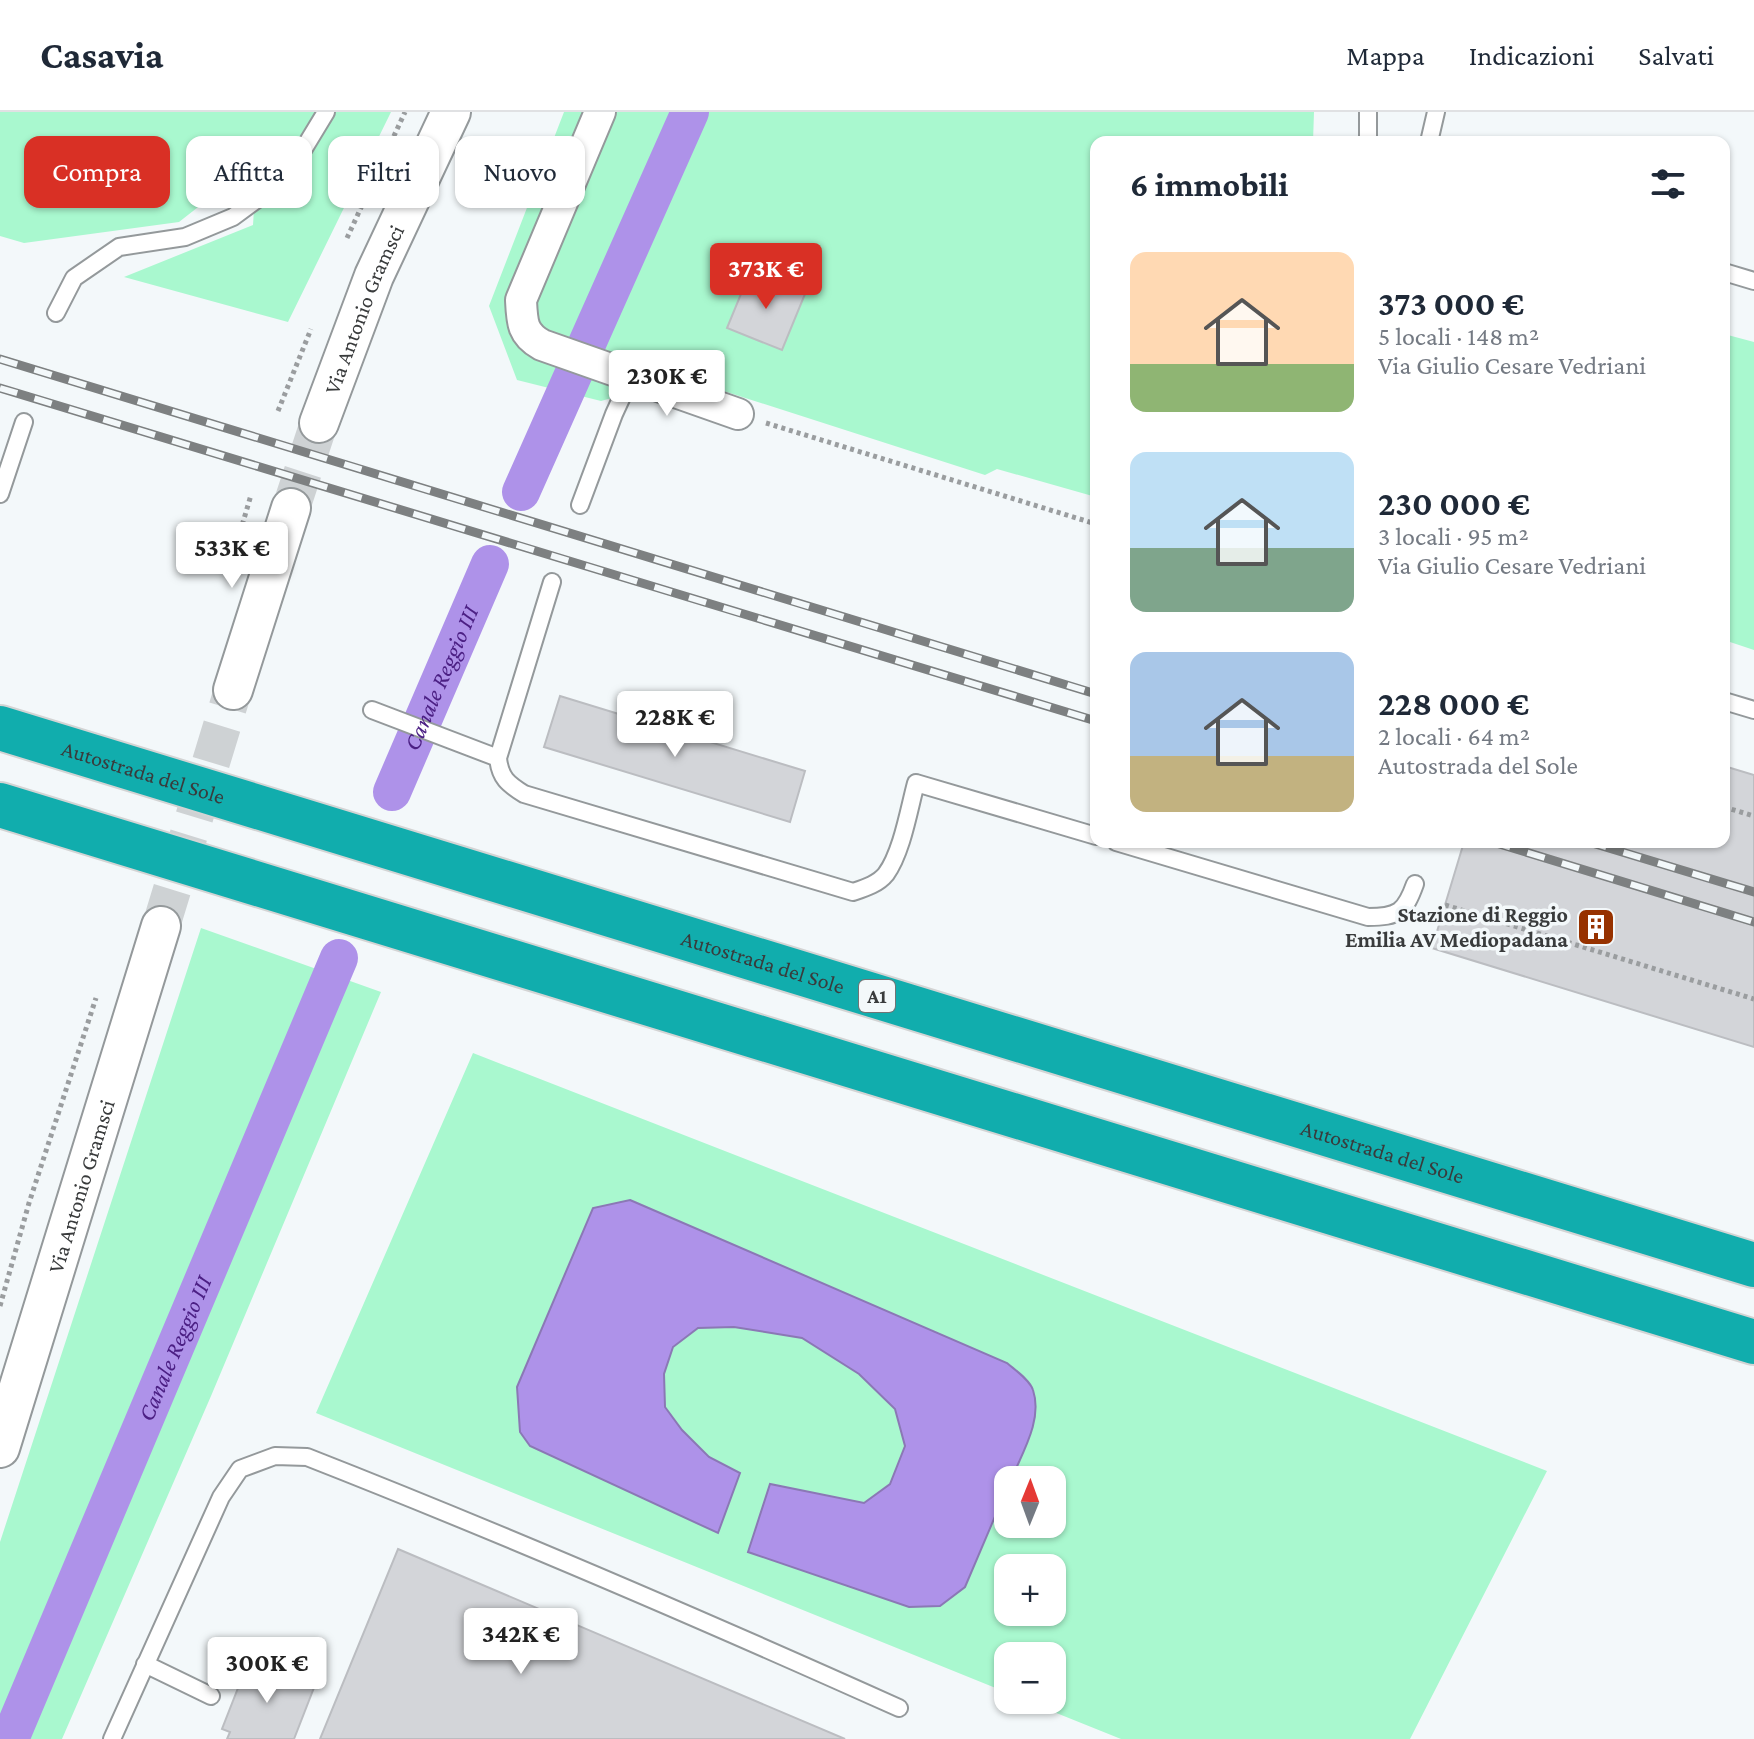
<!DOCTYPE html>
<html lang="it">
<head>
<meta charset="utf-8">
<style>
	:root { --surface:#fff; --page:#f6f6f7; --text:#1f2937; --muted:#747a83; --line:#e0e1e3; --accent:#d93025 }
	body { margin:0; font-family:"Crimson Pro",serif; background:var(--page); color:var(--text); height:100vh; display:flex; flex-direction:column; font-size:30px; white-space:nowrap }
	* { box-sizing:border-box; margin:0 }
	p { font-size:26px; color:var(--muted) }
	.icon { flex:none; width:44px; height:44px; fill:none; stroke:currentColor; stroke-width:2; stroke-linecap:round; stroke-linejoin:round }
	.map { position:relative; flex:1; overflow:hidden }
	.drawer { position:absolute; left:1090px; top:24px; width:640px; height:712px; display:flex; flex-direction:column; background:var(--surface); border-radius:16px; box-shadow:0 2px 6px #0004 }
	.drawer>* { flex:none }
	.hud { position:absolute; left:24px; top:24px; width:760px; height:72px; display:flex; gap:16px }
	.needle { width:52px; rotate:1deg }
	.controls { position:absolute; left:994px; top:1354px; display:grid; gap:16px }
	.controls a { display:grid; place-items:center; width:72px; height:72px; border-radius:16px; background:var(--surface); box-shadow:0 2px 6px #0004; font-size:40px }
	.price { position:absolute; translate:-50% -68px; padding:0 18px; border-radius:8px; background:#fff; color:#222; font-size:26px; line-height:52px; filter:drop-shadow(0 2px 4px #0008) }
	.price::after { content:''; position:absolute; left:50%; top:48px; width:24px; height:18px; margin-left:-12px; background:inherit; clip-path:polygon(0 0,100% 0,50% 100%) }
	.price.current { background:var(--accent); color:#fff }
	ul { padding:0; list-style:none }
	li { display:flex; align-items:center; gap:24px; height:200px; padding:0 40px }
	li span { display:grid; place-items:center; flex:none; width:224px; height:160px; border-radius:16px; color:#555 }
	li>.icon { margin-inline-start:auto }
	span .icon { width:96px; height:96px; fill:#fffc; stroke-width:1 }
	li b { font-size:34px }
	h2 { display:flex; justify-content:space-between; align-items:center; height:96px; padding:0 40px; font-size:34px }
	.chip { padding:0 28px; border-radius:16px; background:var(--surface); box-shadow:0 2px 6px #0004; font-size:28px; line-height:72px }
	.chip.current { background:var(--accent); color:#fff }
	header { display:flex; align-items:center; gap:48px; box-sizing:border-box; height:112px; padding:0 40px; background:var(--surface); border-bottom:2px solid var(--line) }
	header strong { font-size:38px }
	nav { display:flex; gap:44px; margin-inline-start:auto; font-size:28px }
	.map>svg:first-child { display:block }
</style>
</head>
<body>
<header>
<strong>Casavia</strong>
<nav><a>Mappa</a><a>Indicazioni</a><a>Salvati</a></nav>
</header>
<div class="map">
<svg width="1754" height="1627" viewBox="0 0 1754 1627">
	<rect width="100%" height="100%" fill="#f3f8fa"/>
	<path fill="#a9f8cf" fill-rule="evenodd" d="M0,0H391L288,210L124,165L253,113L257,49L179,110L24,131L0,124Z
		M564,0H1314L1313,30H1096V385L997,357L985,363L683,266L601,289L517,268L489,194Z
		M1724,222L1754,230V538L1724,528Z
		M201,816L381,880L211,1284L62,1627H0V1430Z
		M473,941L1547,1359L1410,1627H1121L1024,1588H1052V1544H1008V1581L316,1301ZM1008,1368H1052V1412H1008ZM1008,1456H1052V1500H1008Z"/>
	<path fill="#ae92e9" stroke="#8b78b5" stroke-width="2" d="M630,1088L1007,1251C1015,1258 1030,1268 1033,1278C1043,1308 1022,1341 1011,1368H1008V1374L965,1475L940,1494L909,1495L748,1440L770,1372L864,1391L890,1372L905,1334L895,1297L859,1262L802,1226L734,1215L698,1216L673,1235L664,1262L665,1295L682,1318L709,1345L740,1361L718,1421L530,1334L520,1320L517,1275L593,1096Z"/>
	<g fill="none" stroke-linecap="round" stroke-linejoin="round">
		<g stroke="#ae92e9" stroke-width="38">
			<path d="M521,380L690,0"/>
			<path id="s1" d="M392,680L490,452"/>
			<path id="s2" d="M10,1627L339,846"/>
		</g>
	</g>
	<path fill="#d3d5d9" stroke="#bbbdc1" stroke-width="2" d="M750,160L805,182L782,238L727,216Z
		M560,584L805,659L790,710L544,635Z
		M1724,654L1754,663V935L1432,836L1464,730H1724Z
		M398,1437L845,1627H320Z
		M249,1548L315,1573L294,1627H227L230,1620L222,1617Z"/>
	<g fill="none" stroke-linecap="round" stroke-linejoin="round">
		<path stroke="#ced2d4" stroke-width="38" stroke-dasharray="38 19" stroke-linecap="butt" d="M291,396L319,311
			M161,814L233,578"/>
		<defs>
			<path id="service" d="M1368,30V0
				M1429,30L1436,0
				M1724,160L1754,169
				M56,201L74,166L119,135L185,125L233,105L286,66L326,0
				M0,382L24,310
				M580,393L614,302L631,265
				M552,470L498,646C500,666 508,672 524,682L853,780C865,776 878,772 886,762C902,740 909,697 916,671L1096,724
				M1724,589L1754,598
				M372,598L498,646
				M1116,730L1368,805C1398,805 1405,800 1415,772
				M145,1552L211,1584
				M112,1627L221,1385L240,1357L275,1344L307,1345C506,1423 703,1508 899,1596"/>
			<path id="minor" d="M600,0L521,188C522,210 522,222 542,233L738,302"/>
			<g id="tertiary">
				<path id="s3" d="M319,311L374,164L451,0"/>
				<path d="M233,578L291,396"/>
				<path id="s4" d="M0,1336L161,814"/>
			</g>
			<g id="motorway">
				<path id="s5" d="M0,616L1754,1153"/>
				<path d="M0,693L1754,1230"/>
			</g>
		</defs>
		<use href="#service" stroke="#94999b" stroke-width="20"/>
		<use href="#minor" stroke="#94999b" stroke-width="34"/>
		<use href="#tertiary" stroke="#94999b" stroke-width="42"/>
		<use href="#motorway" stroke="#d3d4d4" stroke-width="48"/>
		<path stroke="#9a9d9f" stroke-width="5" stroke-dasharray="4 4" stroke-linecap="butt" d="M347,126L405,0
			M278,299L311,217
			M766,311L1096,412
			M231,451L251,383
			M1724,695L1754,704
			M1445,793L1754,887
			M0,1194L29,1091L96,886"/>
		<use href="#service" stroke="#fff" stroke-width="16"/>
		<use href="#minor" stroke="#fff" stroke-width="30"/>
		<use href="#tertiary" stroke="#fff" stroke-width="38"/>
		<use href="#motorway" stroke="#11adad" stroke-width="44"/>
		<defs>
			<path id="rail" d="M0,247L1096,582
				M0,276L1096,609
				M1493,730L1754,810
				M1589,730L1754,780"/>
		</defs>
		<use href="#rail" stroke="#7d8081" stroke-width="9"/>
		<use href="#rail" stroke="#f3f8fa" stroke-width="6" stroke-dasharray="18" stroke-linecap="butt"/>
	</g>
	<defs>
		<symbol id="building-square" viewBox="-11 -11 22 22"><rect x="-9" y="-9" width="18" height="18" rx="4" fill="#973200" stroke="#f3f8fa"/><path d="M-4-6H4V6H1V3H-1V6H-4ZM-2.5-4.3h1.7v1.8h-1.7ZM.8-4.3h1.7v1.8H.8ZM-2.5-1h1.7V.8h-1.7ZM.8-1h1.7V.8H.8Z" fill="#fff"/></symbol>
	</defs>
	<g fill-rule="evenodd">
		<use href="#building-square" x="1574" y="793" width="44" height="44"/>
	</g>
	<g text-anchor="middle" stroke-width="7" stroke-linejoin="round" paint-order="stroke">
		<rect fill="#f3f8fa" stroke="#717475" stroke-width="2" x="859" y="868" width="36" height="32" rx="6"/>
		<g font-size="20" font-weight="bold" fill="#393b3c">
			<text x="877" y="891">A1</text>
		</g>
		<g font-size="22" fill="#393b3c" stroke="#f3f8fa">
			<text dy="8" stroke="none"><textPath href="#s3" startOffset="122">Via Antonio Gramsci</textPath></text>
			<text dy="8" stroke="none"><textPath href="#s5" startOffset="150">Autostrada del Sole</textPath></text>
			<text dy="8" stroke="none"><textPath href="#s5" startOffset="798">Autostrada del Sole</textPath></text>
			<text dy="8" stroke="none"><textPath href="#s5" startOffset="1446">Autostrada del Sole</textPath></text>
			<text dy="8" stroke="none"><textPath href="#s4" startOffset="274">Via Antonio Gramsci</textPath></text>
		</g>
		<g font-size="22" font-weight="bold" fill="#393b3c" stroke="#f3f8fa" text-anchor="end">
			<text x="1568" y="810">Stazione di Reggio<tspan x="1568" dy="25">Emilia AV Mediopadana</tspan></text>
		</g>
		<g font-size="24" font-style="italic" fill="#4c2084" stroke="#f3f8fa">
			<text dy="8" stroke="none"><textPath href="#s1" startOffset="124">Canale Reggio III</textPath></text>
			<text dy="8" stroke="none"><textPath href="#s2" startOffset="424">Canale Reggio III</textPath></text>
		</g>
	</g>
</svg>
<div class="controls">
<a><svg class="needle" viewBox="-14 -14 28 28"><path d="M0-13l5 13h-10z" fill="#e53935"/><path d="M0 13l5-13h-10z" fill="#747a83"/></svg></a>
<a>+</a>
<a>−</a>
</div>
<b class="price current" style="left:766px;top:199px">373K €</b>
<b class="price" style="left:667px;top:306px">230K €</b>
<b class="price" style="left:232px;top:478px">533K €</b>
<b class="price" style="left:675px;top:647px">228K €</b>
<b class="price" style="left:521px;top:1564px">342K €</b>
<b class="price" style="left:267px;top:1593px">300K €</b>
<div class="hud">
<a class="chip current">Compra</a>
<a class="chip">Affitta</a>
<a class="chip">Filtri</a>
<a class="chip">Nuovo</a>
</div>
<section class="drawer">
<h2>6 immobili<svg class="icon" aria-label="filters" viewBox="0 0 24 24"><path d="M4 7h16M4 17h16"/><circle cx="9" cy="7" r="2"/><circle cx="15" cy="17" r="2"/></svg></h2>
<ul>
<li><span style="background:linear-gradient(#ffd9b3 70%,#8fb573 0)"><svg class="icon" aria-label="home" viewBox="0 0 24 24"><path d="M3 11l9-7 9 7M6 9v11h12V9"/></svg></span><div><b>373 000 €</b><p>5 locali · 148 m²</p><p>Via Giulio Cesare Vedriani</p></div></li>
<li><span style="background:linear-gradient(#bfe0f5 60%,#7fa58c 0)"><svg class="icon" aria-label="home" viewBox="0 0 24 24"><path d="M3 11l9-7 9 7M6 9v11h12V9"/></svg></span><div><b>230 000 €</b><p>3 locali · 95 m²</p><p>Via Giulio Cesare Vedriani</p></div></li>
<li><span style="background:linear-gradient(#a9c7e8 65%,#c2b280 0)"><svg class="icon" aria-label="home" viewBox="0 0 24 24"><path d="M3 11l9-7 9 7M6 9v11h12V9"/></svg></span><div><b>228 000 €</b><p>2 locali · 64 m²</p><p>Autostrada del Sole</p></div></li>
</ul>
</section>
</div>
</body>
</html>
